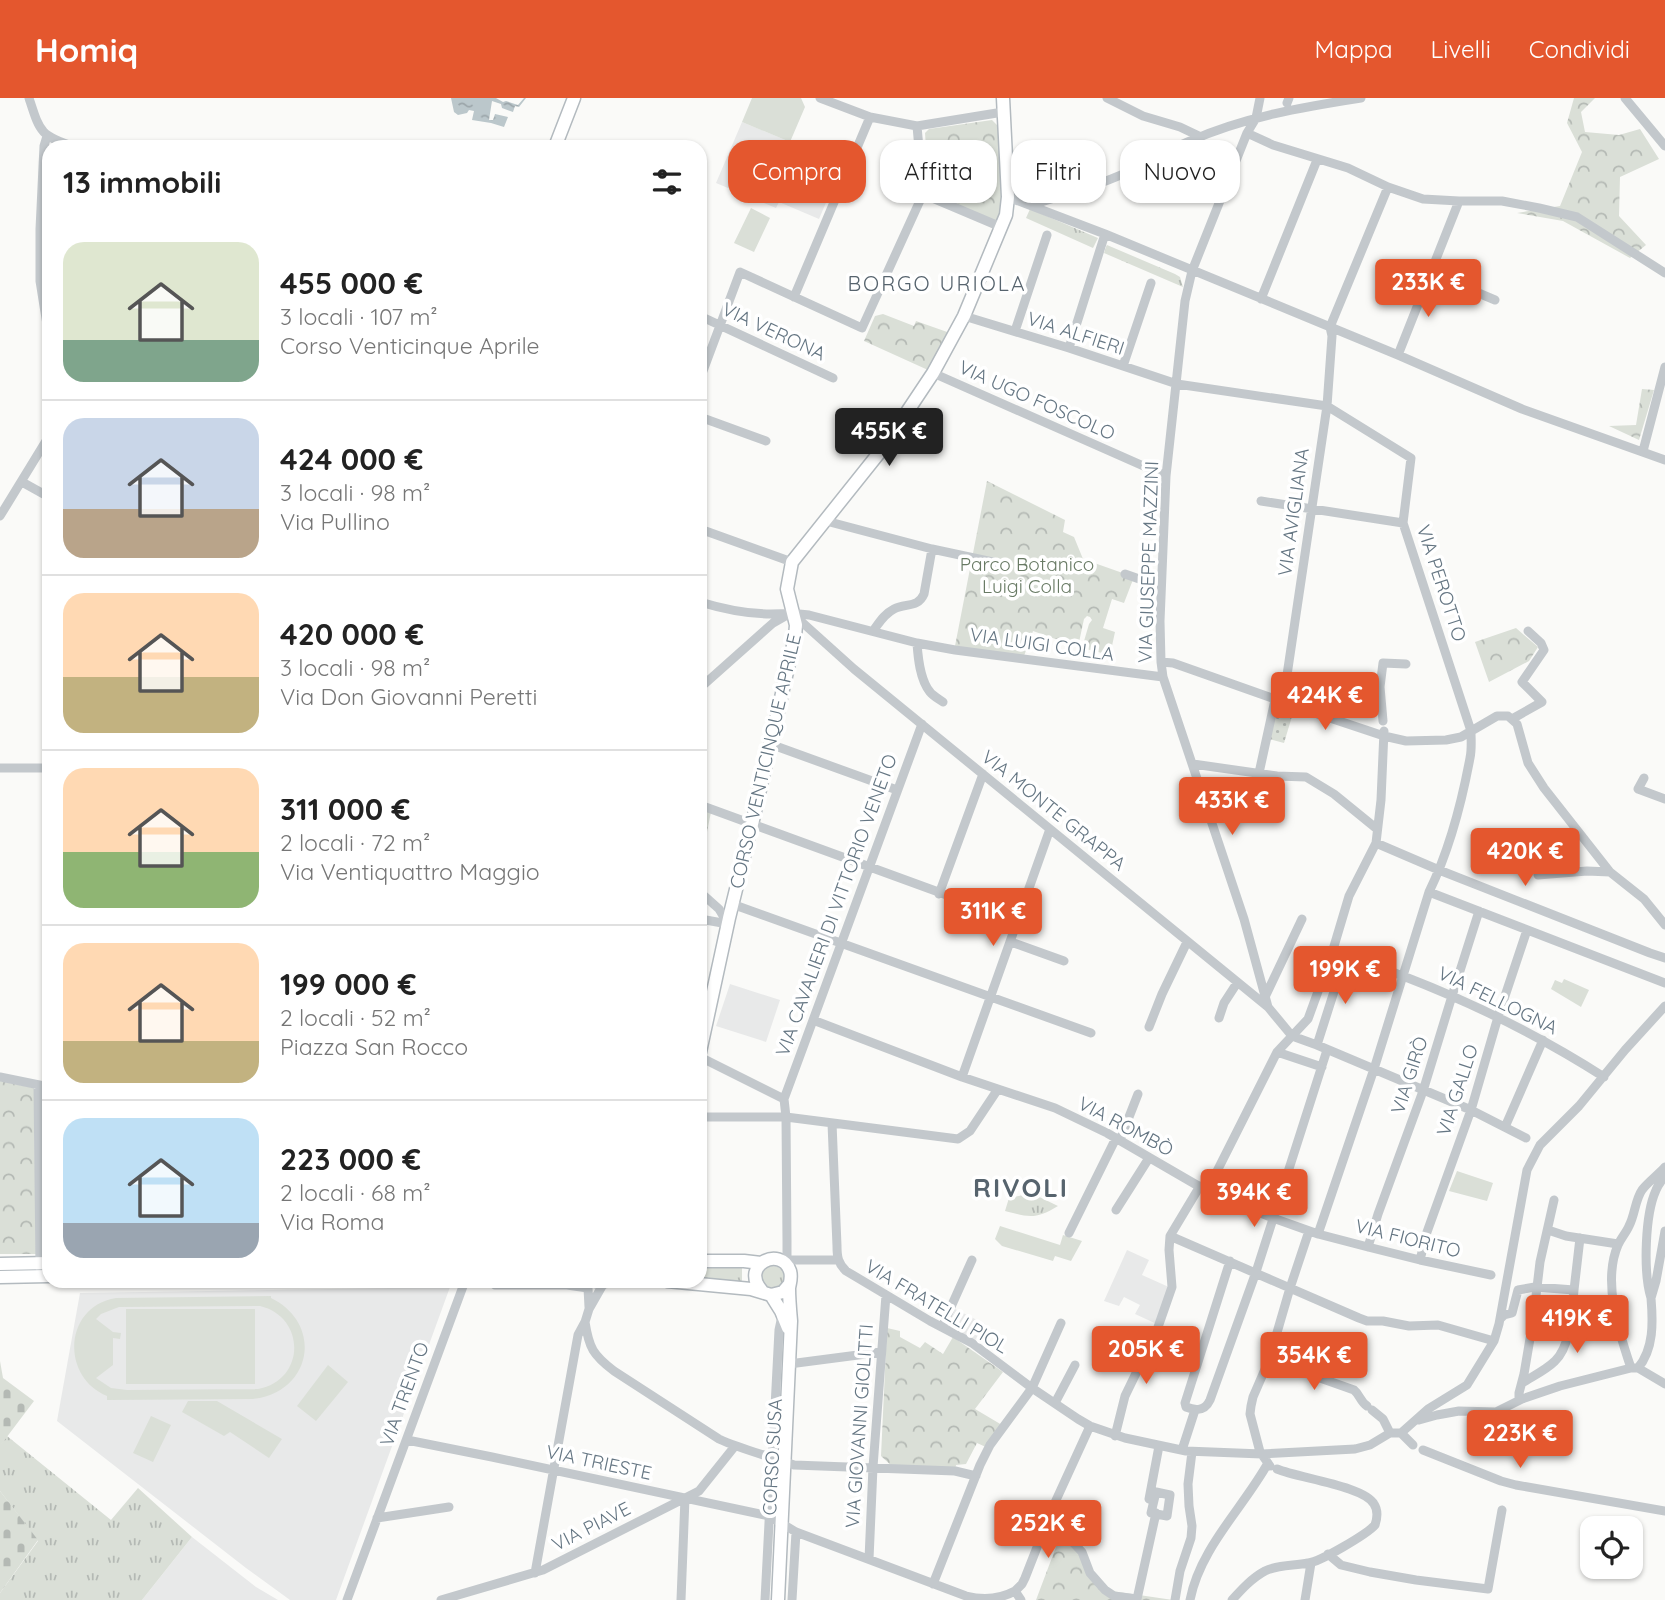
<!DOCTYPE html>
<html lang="it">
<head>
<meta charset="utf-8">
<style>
	:root { --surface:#fff; --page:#f6f6f6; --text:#222; --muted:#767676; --line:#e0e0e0; --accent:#e4572e }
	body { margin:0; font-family:Quicksand,sans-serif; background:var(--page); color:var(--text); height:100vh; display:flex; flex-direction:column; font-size:26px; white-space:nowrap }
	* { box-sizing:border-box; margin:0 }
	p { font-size:23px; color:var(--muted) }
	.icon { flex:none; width:38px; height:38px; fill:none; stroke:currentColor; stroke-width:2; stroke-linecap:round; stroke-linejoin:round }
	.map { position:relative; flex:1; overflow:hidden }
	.drawer { position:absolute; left:42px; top:42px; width:665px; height:1148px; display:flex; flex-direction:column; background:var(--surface); border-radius:21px; box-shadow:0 2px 5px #0004 }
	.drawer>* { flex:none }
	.guide { position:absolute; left:728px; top:42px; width:665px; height:63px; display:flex; gap:14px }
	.controls { position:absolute; left:1580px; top:1418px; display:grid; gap:14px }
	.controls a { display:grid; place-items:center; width:63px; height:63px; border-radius:14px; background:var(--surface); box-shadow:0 2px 5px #0004; font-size:35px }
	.price { position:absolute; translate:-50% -60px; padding:0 16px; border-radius:7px; background:var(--accent); color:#fff; font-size:23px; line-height:46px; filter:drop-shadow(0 2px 4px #0008) }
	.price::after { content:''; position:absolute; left:50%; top:42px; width:21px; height:16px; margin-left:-10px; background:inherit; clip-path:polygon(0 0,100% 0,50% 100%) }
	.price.current { background:#222; color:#fff }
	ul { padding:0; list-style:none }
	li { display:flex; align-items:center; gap:21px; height:175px; padding:0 21px }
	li+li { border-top:2px solid var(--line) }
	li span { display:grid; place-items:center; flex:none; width:196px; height:140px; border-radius:21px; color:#555 }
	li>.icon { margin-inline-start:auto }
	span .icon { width:84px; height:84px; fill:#fffc; stroke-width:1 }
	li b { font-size:30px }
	h2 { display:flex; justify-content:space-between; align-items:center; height:84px; padding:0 21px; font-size:30px }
	.pill { padding:0 24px; border-radius:21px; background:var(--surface); box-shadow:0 2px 5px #0004; font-size:24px; line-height:63px }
	.pill.current { background:var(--accent); color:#fff }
	header { display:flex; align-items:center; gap:42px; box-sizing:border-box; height:98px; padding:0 35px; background:var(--accent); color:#fff }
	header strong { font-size:33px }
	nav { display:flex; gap:38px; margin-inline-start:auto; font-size:24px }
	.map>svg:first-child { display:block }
</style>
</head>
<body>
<header>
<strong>Homiq</strong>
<nav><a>Mappa</a><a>Livelli</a><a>Condividi</a></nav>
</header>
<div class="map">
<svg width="1665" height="1502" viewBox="0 0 1665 1502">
	<defs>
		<pattern id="grass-tufts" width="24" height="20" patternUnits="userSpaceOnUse" patternTransform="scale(1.75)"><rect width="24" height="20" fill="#dadfd7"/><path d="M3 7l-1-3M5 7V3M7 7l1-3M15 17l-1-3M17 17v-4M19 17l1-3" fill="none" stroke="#b4b9b4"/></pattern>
		<pattern id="forest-crowns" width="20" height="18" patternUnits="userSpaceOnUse" patternTransform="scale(1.75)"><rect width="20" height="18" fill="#dadfd7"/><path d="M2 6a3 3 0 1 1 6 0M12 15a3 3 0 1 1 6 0" fill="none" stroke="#b4b9b4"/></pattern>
		<pattern id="cemetery-stones" width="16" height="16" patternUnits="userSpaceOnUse" patternTransform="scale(1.75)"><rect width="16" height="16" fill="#dadfd7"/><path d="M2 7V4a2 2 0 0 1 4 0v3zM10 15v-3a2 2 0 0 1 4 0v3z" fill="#b4b9b4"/></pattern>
		<pattern id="garden-dots" width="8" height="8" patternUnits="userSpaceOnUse" patternTransform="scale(1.75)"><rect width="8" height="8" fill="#dadfd7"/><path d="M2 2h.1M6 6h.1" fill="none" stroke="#b4b9b4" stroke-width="1.8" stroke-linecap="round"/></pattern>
		<pattern id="water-ripples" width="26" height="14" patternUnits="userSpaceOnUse" patternTransform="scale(1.75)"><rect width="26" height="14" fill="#bbc7cb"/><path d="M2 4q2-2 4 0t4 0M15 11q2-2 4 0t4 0" fill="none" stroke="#9ca6aa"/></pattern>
	</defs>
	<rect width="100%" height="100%" fill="#fafaf8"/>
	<path fill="#e8e9e9" d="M742,24L805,50L796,70L834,86L819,121L779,104L776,110L716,85Z
		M730,886L780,902L766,944L716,928Z
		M1127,1152L1149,1162L1142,1177L1171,1190L1159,1227L1135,1216L1140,1207L1124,1199L1119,1208L1104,1203Z
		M450,1189L336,1502H290L246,1470L57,1323L80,1195Z
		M951,1209L985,1226L979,1243L943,1227Z
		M192,1439L256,1489L278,1502H142Z"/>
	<path fill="url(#grass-tufts)" d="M1030,111L1098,140L1093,150L1026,120Z
		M1107,147L1175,176L1180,179L1183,189L1104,155Z
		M1027,1093L1058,1108C1035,1122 1029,1119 1005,1113L1009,1100L1024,1097Z
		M762 1179a11 11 0 1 1 22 0a11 11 0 1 1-22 0Z
		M700,1168H742V1184L700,1180Z
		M7,1338L111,1422L138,1390L192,1439L142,1502H0V1495L38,1443L0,1393V1347Z"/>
	<path fill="url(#forest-crowns)" d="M1574,0H1595L1581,14L1585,34L1619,37L1640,31L1659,61L1620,79L1619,118L1646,147L1630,160L1563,123L1517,115L1560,108L1582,54L1567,25Z
		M992,22L999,29L1006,107L999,124C982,117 940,106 932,89C927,80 926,47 925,35L929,31Z
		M883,216L914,228L916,223L950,235L928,272L864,243L875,218Z
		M1642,291L1654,292L1639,342L1609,328L1636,327Z
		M987,383L1065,422L1063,434L1074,439L1083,461L1134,479L1124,505L1112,501L1103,530L1115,534L1110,557L1082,550L1089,526L1092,522L1090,519L1087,518L1084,521L1078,549L1033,533L1024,558L955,548Z
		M1516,530L1538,549L1529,563L1489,584L1475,544Z
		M700,711L711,714L700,769Z
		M0,983L34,990L36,1156H0Z
		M887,1230L900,1233V1239L920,1250L925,1244L943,1256L953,1239L1003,1274L975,1311L1002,1327L988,1350L977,1345L966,1366L956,1367L955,1373L895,1371L881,1358Z
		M1062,1433L1105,1492L1173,1502H1036Z"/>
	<path fill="url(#cemetery-stones)" d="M0,1263L3,1280L34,1303L0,1348Z
		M0,1393L38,1442L0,1495Z"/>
	<path fill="url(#garden-dots)" d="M1277,610L1293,615L1284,645L1269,641Z"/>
	<path fill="#dadfd7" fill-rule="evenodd" d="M752,0H801L805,9L790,44L742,24Z
		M751,110L770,120L754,154L734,145Z
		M1564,881L1589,892L1581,909L1551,891L1555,882L1562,885Z
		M1457,1073L1493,1085L1487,1103L1449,1093Z
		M1000,1128L1060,1147L1063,1137L1082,1143L1071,1163L1055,1158L1053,1163L1002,1148L995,1141Z
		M271,1198V1200C324,1226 312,1294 253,1301L107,1302V1298C60,1279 64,1208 116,1200ZM260,1208C306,1219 306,1282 258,1291L127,1292L111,1290L96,1280L113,1267V1240L120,1241L121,1235L113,1234L96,1221L101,1216L119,1209Z
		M126,1211H255V1286H126Z
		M328,1267L348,1284L316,1323L297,1308Z
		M188,1303H217L282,1341L269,1360L230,1334L224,1338L182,1314Z
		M151,1318L171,1327L153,1364L133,1355Z"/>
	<path fill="url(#water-ripples)" d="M451,0H496L503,4L506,3L518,7L524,0H526L519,9L515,8L513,14L502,10L501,6L492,3L489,22H493L495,16L508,19L504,29L491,25L472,22L474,13L469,12L467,15L458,17L454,14Z"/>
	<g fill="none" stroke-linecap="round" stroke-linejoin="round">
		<defs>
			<path id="secondary" d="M555,49L574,0
				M700,954L729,820L753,722L795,539L796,527L787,491L792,464L883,350L933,275L964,218L1001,129L1006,117L1008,99L1003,0
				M700,1163H744L761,1165
				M0,1166L49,1165
				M0,1179L49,1178
				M596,1183H605
				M667,1183L751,1191L771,1197L783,1194L789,1187
				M762,1193C739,1167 781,1147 790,1173C792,1179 790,1184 789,1190C789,1201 790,1212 791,1223L778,1502
				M771,1197L781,1213L788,1230"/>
		</defs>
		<use href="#secondary" stroke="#b3babf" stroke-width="15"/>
		<path stroke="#c3c8cc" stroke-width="9" d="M29,0C40,34 40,38 75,49
			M820,0L870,19L917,28L1003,14
			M1107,0L1143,18L1180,29L1201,39
			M1260,0L1256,20L1247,35L1192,173L1185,203L1166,378L1160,523L1161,564L1163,579L1244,821L1268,909
			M1625,0L1665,48
			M1287,5L1289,0
			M917,28L923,96
			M1247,35L1273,47L1348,70L1388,89L1423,101L1459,103H1502L1539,110L1577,119L1665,175
			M47,38L44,48L40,131V183L49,239
			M923,96L1001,129
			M1008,99L1105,136L1398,257L1522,311L1665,362
			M1031,107C1065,97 1100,87 1132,72C1152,63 1170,51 1190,43C1244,19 1303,9 1361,0
			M1431,175L1495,202
			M794,199L870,19
			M1261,201L1317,62
			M700,218L833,280
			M964,218L1069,250L1177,286L1327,308L1411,360L1403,425L1471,633C1471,642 1472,651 1470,660C1462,703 1448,755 1429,794L1374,971L1318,1136
			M1330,229L1388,89
			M1015,233L1047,137
			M1069,250L1105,136
			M1398,257L1459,103
			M1123,268L1151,185
			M933,275L1166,378
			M700,281L740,174L862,230L923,96
			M700,319L766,343
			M1643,353L1665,269
			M22,384L49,399
			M1261,403L1403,425
			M0,418L49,338
			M826,423L932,451L1002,466
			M700,431L792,464
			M1125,476L1145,483
			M700,504C723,511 747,516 771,516C785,516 794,515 809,517L917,545L955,552L1163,579
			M794,517L854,571L1268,909L1292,938
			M873,533C879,525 884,516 894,511C906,505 918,510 924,496L932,451
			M917,545C918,560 920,582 930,594C933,598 939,601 943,604
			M48,548L49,537
			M1161,564L1173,565L1312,614L1384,638L1406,643L1446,642L1461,639L1497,618H1508L1517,626L1528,665L1544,690L1610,774L1644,801L1665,827
			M700,590L773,525L787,517
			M1283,604L1327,308L1332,238L1330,229
			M1512,621L1542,604L1522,584L1544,552L1541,545L1528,533
			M1383,623L1380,589L1383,565L1406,566
			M770,646L897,692
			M1193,666L1277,678L1306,679L1334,696L1377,731
			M0,670H49
			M1259,675L1275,602
			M1644,680L1638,691L1665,701
			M700,707L1018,823
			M1376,745L1439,772L1650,855L1665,860
			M1538,777L1587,773L1610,774
			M700,794L719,811L728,826
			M1429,794L1665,885
			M939,796L983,676
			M732,806L1091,935
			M700,821L728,826
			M1011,844L1064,863
			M1332,855C1356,863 1380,869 1403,878C1473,905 1540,938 1604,979
			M1265,899L1302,821
			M1219,920L1224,905L1237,885
			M813,922L962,979L1055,1010L1107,1035L1207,1093L1273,1120L1318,1136L1368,1149L1420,1162L1491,1177
			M1149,929L1162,896L1187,844
			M1292,938L1317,947L1471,1012L1526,1040
			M1317,947L1345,859
			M1277,954L1322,969
			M700,959L784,1001
			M0,979L49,989
			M962,979L1050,731
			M38,987L40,1170
			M700,1019H786L958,1041L970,1033L998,991
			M832,1025L837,1148C837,1159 838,1165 846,1173L930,1223L972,1245L1032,1290L1078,1321L1090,1328L1125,1340L1186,1353L1262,1356L1355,1351L1370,1347L1390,1335H1401L1428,1311L1467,1287L1494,1243L1499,1226L1527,1072L1540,1047L1579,1008L1625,952L1665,908
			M1505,1029L1543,942
			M1120,1042L1138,996
			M1665,1078C1662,1082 1658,1087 1656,1092C1645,1116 1643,1174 1651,1200L1656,1183L1665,1133
			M1207,1093L1277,954L1308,921L1332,855L1349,798L1376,745L1381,702L1384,633
			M1116,1112L1149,1060
			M1548,1132L1566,1138L1618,1146
			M1069,1135L1116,1040
			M1170,1138L1359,1220L1367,1223H1383L1409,1228L1438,1227L1494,1243
			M1368,1149L1378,1116L1423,993L1452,898L1479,813
			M787,1162H838
			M1420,1162L1427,1134L1471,1012L1498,919L1527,832
			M1230,1163L1185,1305L1186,1309C1196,1313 1205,1313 1210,1302L1256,1174L1327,952
			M785,1165L787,1162V1144L786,1019L784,1001L922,626
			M491,1183L495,1187H567L588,1190
			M589,1209L588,1190L590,1183
			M1500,1221L1504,1217L1512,1215L1518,1192L1535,1189L1574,1192L1580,1140
			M585,1224C589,1250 593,1257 614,1273L719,1341C743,1352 769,1358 794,1367L955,1373L976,1378
			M942,1229L972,1162
			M1269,1262L1354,1292C1360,1297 1360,1303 1367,1308
			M789,1266L881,1254
			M1631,1270C1619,1234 1602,1184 1618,1147C1621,1140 1626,1135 1629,1128C1635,1117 1635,1102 1642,1092C1648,1084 1658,1077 1665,1069
			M1638,1270C1654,1251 1653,1224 1651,1200
			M1522,1285C1533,1278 1546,1272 1555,1263C1571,1248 1572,1212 1574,1192
			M1519,1302V1295L1524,1276L1533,1223L1540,1164L1554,1102
			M1055,1305L1075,1267
			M1372,1312L1383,1321L1390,1335
			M1419,1322L1437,1317L1459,1313L1496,1314L1522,1301L1560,1288L1631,1270H1638L1665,1286
			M1401,1335L1413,1347
			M1115,1338L1125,1298L1157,1232L1172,1189L1169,1152L1170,1138L1200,1088
			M407,1342L492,1359L769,1418L796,1434L966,1498C982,1502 1000,1501 1015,1493L1021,1502
			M1182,1352L1195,1312
			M1423,1352L1501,1383L1516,1387L1665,1413
			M1270,1368L1260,1354L1250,1316L1251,1308L1253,1299L1269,1262L1290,1190L1309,1133
			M1156,1394L1170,1397L1167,1418L1151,1415Z
			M1149,1401L1159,1348
			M377,1420L449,1409
			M1045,1429L1062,1433L1082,1454L1090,1475L1105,1492L1114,1498L1137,1501L1156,1415
			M1328,1456L1341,1467L1370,1474L1416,1482L1488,1491L1502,1412
			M869,1461L873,1369L886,1197
			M535,1475L578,1237L585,1224L589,1211L605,1183
			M933,1486L980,1367L990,1347L1032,1290L1061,1225
			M1015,1493L1022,1486L1025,1480L1052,1411L1090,1328
			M347,1502L465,1183
			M441,1502L543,1472L699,1393L735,1348
			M681,1502L685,1400
			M765,1502L779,1232L782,1218
			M792,1502L796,1434
			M1175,1502L1180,1473L1191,1440L1192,1428L1189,1408L1188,1386L1192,1354
			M1190,1502C1200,1450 1243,1410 1268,1365
			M1232,1502C1242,1491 1252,1480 1265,1473C1279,1466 1294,1468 1308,1465C1320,1464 1367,1436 1375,1427C1377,1421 1378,1412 1374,1406C1364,1388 1298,1380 1277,1371
			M1305,1502L1311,1465"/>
		<use href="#secondary" stroke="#fff" stroke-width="12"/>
	</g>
	<g text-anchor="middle" stroke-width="7" stroke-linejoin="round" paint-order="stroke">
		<g font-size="19" fill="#657683" stroke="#fff">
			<text transform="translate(774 233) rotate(25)" y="7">VIA VERONA</text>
			<text transform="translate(1076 235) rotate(18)" y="7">VIA ALFIERI</text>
			<text transform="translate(1037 302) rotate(24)" y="7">VIA UGO FOSCOLO</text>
			<text transform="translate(1293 414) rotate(-82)" y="7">VIA AVIGLIANA</text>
			<text transform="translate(1148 464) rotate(-88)" y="7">VIA GIUSEPPE MAZZINI</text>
			<text transform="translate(1442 485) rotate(72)" y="7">VIA PEROTTO</text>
			<text transform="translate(1042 546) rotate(8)" y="7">VIA LUIGI COLLA</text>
			<text transform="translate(765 663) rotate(-77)" y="7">CORSO VENTICINQUE APRILE</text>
			<text transform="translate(1054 712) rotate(39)" y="7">VIA MONTE GRAPPA</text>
			<text transform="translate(836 807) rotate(-70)" y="7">VIA CAVALIERI DI VITTORIO VENETO</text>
			<text transform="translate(1498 902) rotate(26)" y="7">VIA FELLOGNA</text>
			<text transform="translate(1409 977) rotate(-72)" y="7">VIA GIRÒ</text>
			<text transform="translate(1457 992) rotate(-72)" y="7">VIA GALLO</text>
			<text transform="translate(1126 1028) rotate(28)" y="7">VIA ROMBÒ</text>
			<text transform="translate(1408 1140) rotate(14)" y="7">VIA FIORITO</text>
			<text transform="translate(937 1208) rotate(31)" y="7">VIA FRATELLI PIOL</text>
			<text transform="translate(404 1296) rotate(-70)" y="7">VIA TRENTO</text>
			<text transform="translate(859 1328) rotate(-86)" y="7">VIA GIOVANNI GIOLITTI</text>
			<text transform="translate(772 1359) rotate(-87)" y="7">CORSO SUSA</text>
			<text transform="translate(599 1364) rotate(12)" y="7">VIA TRIESTE</text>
			<text transform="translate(591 1428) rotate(-27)" y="7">VIA PIAVE</text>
		</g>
		<g font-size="19" fill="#687a64" stroke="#fff">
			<text x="1027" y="473">Parco Botanico<tspan x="1027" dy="22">Luigi Colla</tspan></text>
		</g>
		<g font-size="21" letter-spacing="2" fill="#57646e" stroke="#fff">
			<text x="937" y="193">BORGO URIOLA</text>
		</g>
		<g font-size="26" font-weight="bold" letter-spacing="2" fill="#57646e" stroke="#fff">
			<text x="1021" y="1099">RIVOLI</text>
		</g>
	</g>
</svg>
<div class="controls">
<a><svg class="icon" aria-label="locate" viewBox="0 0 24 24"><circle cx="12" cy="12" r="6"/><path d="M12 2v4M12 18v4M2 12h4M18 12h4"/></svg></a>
</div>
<b class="price" style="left:1428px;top:221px">233K €</b>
<b class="price current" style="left:889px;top:370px">455K €</b>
<b class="price" style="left:1325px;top:634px">424K €</b>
<b class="price" style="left:1232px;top:739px">433K €</b>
<b class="price" style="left:1525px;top:790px">420K €</b>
<b class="price" style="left:993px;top:850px">311K €</b>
<b class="price" style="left:1345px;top:908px">199K €</b>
<b class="price" style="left:1254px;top:1131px">394K €</b>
<b class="price" style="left:1577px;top:1257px">419K €</b>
<b class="price" style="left:1146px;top:1288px">205K €</b>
<b class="price" style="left:1314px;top:1294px">354K €</b>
<b class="price" style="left:1520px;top:1372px">223K €</b>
<b class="price" style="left:1048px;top:1462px">252K €</b>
<div class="guide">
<a class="pill current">Compra</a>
<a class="pill">Affitta</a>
<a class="pill">Filtri</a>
<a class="pill">Nuovo</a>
</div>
<section class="drawer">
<h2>13 immobili<svg class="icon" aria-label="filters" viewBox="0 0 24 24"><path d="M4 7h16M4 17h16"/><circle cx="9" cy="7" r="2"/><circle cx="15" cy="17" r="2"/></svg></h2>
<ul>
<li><span style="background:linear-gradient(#dfe7d0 70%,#7fa58c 0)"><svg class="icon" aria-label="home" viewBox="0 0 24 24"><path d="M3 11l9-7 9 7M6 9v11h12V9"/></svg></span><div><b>455 000 €</b><p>3 locali · 107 m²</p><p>Corso Venticinque Aprile</p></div></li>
<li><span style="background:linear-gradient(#c9d6e8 65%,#b9a48a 0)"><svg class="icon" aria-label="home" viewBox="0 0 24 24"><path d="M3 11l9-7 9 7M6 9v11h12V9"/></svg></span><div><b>424 000 €</b><p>3 locali · 98 m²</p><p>Via Pullino</p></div></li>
<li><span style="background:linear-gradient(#ffd9b3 60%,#c2b280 0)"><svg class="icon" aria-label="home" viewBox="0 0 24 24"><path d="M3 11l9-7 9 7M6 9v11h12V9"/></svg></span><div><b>420 000 €</b><p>3 locali · 98 m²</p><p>Via Don Giovanni Peretti</p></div></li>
<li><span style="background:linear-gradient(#ffd9b3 60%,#8fb573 0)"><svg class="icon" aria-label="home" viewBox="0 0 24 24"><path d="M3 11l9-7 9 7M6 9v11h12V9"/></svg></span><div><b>311 000 €</b><p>2 locali · 72 m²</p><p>Via Ventiquattro Maggio</p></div></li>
<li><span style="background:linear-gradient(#ffd9b3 70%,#c2b280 0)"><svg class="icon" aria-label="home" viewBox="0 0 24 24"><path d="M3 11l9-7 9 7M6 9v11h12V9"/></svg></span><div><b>199 000 €</b><p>2 locali · 52 m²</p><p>Piazza San Rocco</p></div></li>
<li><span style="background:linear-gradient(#bfe0f5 75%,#9aa5b1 0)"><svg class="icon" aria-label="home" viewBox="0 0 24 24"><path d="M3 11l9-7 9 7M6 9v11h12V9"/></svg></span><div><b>223 000 €</b><p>2 locali · 68 m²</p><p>Via Roma</p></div></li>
</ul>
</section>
</div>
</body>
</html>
